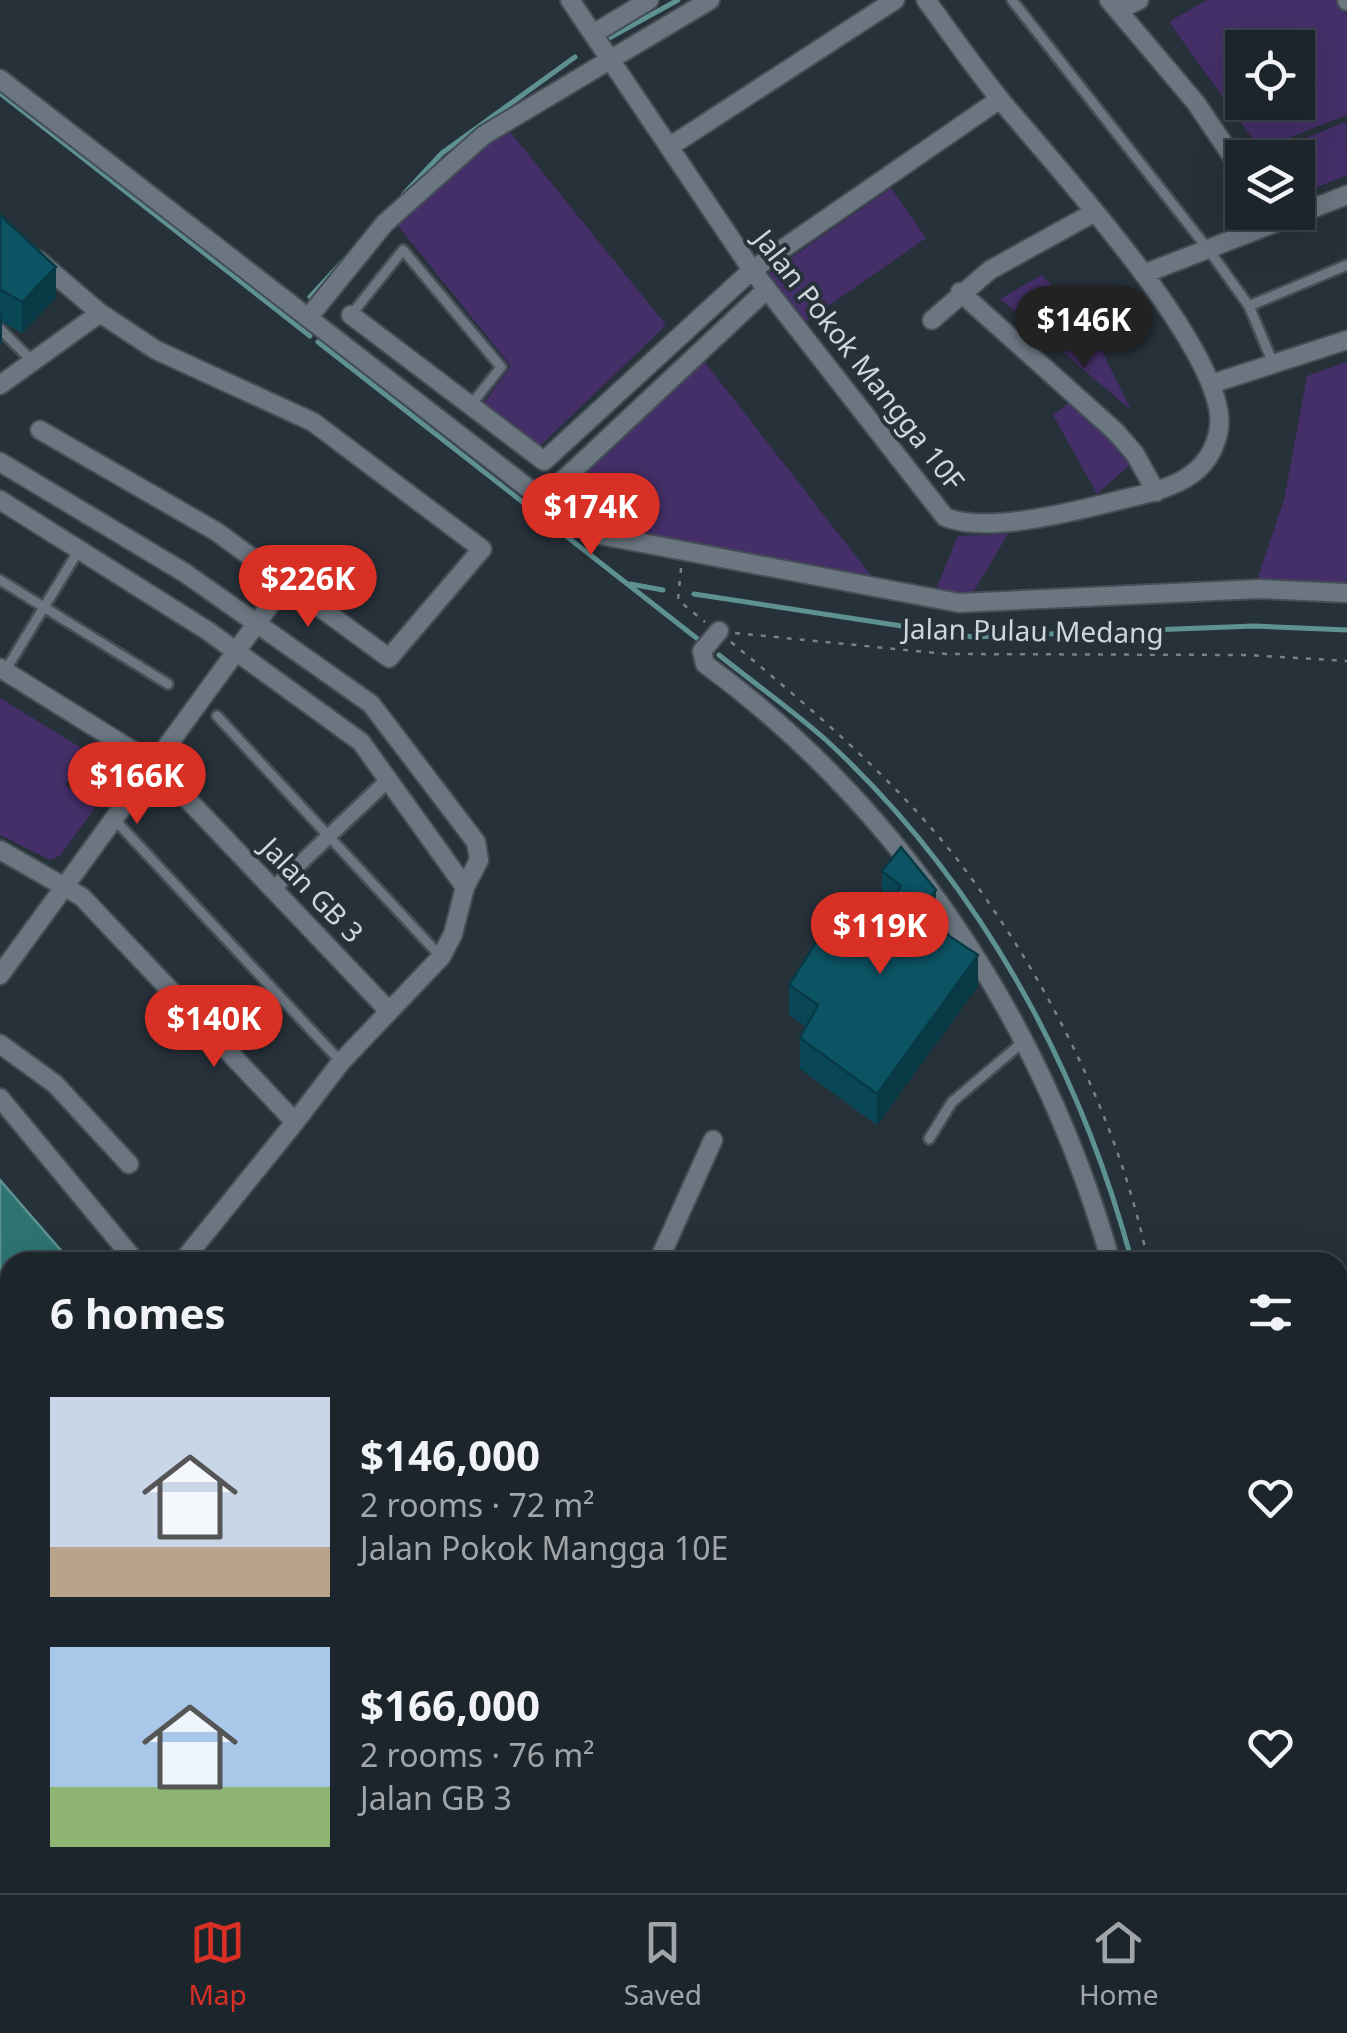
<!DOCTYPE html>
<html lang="en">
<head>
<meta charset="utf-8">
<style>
	:root { --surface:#1d252c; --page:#252d34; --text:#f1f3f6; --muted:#a0a5a9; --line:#3b4248; --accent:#d93025 }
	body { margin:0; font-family:"Noto Sans",sans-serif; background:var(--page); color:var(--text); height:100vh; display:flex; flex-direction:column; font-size:38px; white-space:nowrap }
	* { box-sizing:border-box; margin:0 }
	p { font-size:32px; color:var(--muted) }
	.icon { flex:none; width:55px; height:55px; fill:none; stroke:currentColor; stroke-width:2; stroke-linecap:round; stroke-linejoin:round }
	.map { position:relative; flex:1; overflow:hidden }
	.panel { position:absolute; left:0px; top:1252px; width:1348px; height:642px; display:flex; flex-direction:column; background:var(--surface); border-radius:30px 30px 0 0; box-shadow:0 10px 40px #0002,0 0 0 2px var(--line) }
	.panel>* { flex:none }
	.fabs { position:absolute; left:1225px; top:30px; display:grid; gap:20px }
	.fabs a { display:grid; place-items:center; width:90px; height:90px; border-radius:0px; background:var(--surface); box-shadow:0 10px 40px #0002,0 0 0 2px var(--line); font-size:50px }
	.price { position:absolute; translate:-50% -85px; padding:0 22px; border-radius:35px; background:var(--accent); color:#fff; font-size:32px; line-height:65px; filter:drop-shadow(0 2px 5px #0008) }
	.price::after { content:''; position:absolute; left:50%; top:60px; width:30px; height:22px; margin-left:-15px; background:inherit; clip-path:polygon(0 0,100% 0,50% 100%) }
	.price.on { background:#222; color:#fff }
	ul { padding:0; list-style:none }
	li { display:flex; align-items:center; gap:30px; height:250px; padding:0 50px }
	li span { display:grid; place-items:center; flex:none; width:280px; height:200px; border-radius:0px; color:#555 }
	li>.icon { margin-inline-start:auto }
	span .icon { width:120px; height:120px; fill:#fffc; stroke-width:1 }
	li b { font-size:42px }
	h2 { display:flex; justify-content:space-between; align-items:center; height:120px; padding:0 50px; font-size:42px }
	.tab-bar { display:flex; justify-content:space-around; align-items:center; height:140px; border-top:2px solid var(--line); background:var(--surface); font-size:28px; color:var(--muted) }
	.tab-bar a { display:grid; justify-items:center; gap:5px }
	.tab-bar .on { color:var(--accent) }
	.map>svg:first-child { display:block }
</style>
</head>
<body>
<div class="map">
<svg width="1347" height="1893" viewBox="0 0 1347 1893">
	<rect width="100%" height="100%" fill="#27313a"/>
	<path fill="#452f69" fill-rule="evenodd" d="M1207,0H1340L1347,17V115L1260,149L1169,22ZM1242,48H1298V102H1242Z
		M1346,122L1347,175L1302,193L1298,158L1288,157L1283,147Z
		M507,128L666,325L539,447L484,403L511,366L395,222Z
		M891,188L926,238L801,325L766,275Z
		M1042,275L1093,333L1131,410L1000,299Z
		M704,361L872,577L613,529L567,492Z
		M1347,362V584L1257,580L1284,500L1307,376Z
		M1073,400L1133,462L1097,494L1053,415Z
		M1008,534L972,594L936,589L958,536Z
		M0,698L88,752L65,785L95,808L60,856L50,860L0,835Z"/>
	<path fill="#2d7472" stroke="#5e9192" stroke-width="2.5" d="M0,1180L71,1262H10V1283L0,1270Z"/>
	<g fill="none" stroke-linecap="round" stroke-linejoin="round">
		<path stroke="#5e9192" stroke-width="5" d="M609,38L678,0
			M0,93L310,336
			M403,195L442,153L575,57
			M310,297L345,259
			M318,342L699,640
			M630,584L663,590
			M694,594L973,637L1254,626L1347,630
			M719,655C754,683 792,710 826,740C978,880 1079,1065 1132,1262"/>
		<defs>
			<path id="service" d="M1012,0L1208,249L1249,306L1273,363
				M1249,306L1347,265
				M351,315L403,250L501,367L470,406
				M0,329L33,362
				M0,580L168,684
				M5,671L79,550
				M217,716L441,957
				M114,819L341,1062
				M929,1139L952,1102L1023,1042
				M1244,1893L1250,1885"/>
			<path id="pedestrian" d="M272,890L388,780"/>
			<path id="minor" d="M570,0L752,270L945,517C987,535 1080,510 1124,499C1167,489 1211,479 1219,428C1229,354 1053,163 1003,103C976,70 951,34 926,0
				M1109,0L1196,103L1242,171
				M1347,0V1
				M1119,10L1139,0
				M593,34L649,0
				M0,79L568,519L595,534L959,603L1259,589L1347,593
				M669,147L895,0
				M38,260L100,313L156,350L313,422L482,549L389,658L217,532L40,430
				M1146,273L1347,195
				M960,292L1115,431L1135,454L1156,492
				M351,315L544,461L752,270L1000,99
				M308,318L385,223L484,135L710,0
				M932,320L990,270L1095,212
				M1211,384L1347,340
				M0,385L100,313
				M0,462L185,573L371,704L476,842L479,860L465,887L453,934L441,957L341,1062L295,1122
				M544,498L767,289
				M0,500L208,631L361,742L465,887
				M719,631L702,651L705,664C904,810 1044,1026 1111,1262
				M0,668L154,764L389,1011
				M0,850L82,897L295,1122L182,1262
				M0,975L286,583
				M0,1044L55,1084L129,1164
				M0,1098L136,1262
				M658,1262L713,1140
				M0,1360L10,1376
				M216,1893L229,1885
				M580,1893L581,1885"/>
			<path id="secondary" d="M1338,1836H1347
				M342,1893L466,1885"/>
		</defs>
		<use href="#service" stroke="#454d55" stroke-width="14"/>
		<use href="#pedestrian" stroke="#454d55" stroke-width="19"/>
		<use href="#minor" stroke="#454d55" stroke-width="22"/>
		<use href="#secondary" stroke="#454d55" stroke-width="30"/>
		<path stroke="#798188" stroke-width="2.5" stroke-dasharray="5 8" stroke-linecap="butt" d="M681,568L678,600L705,622
			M735,633L946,654L1248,655L1347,661
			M731,642C814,711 901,784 966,871C1050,984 1120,1124 1148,1262"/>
		<use href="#service" stroke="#6b7681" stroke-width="9"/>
		<use href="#pedestrian" stroke="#6b7681" stroke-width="14"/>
		<use href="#minor" stroke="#6b7681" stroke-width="18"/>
		<use href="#secondary" stroke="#6b7681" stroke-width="25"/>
	</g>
	<path fill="#0a4756" d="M0,215L56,298L22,333L2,322V343L0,345Z
		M882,871L936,910L947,935L978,986L877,1125L800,1069V1038L806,1027L789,1015V985L883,914L888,907L882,902Z"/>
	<path fill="#083a46" d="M56,267V298L22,333V302Z
		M2,312V343L0,345V314Z
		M936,890V921L927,902Z
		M947,919V950L940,930Z
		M978,955V986L877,1125V1094Z"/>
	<path fill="#0c5364" stroke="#083a46" stroke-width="2.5" d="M0,215L56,267L22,302L3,291H0Z
		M901,847L936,890L927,902L947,919L940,930L978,955L877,1094L800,1038L818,1005L789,985L847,893L883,914L901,886L882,871Z"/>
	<g text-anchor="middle" stroke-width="8" stroke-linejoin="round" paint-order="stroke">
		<g font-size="28" fill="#cfd5db" stroke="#27313a">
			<text transform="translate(859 360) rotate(52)" y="10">Jalan Pokok Mangga 10F</text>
			<text transform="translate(1033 631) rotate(1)" y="10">Jalan Pulau Medang</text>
			<text transform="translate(312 890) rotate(46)" y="10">Jalan GB 3</text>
		</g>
	</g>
</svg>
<div class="fabs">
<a><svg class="icon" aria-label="locate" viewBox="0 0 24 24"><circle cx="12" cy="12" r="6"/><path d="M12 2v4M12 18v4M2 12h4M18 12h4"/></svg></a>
<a><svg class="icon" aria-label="layers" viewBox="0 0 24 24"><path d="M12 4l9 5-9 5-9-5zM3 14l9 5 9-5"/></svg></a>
</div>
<b class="price on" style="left:1084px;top:371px">$146K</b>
<b class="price" style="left:591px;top:558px">$174K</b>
<b class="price" style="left:308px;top:630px">$226K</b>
<b class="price" style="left:137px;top:827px">$166K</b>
<b class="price" style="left:880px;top:977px">$119K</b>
<b class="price" style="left:214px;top:1070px">$140K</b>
<section class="panel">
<h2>6 homes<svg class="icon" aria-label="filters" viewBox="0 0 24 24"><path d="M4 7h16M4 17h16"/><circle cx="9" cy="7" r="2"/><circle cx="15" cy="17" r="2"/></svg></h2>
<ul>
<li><span style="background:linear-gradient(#c9d6e8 75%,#b9a48a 0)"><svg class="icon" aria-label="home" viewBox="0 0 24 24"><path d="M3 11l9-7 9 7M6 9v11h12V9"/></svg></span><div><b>$146,000</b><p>2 rooms · 72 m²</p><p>Jalan Pokok Mangga 10E</p></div><svg class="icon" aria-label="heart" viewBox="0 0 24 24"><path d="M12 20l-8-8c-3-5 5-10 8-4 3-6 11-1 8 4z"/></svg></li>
<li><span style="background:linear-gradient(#a9c7e8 70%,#8fb573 0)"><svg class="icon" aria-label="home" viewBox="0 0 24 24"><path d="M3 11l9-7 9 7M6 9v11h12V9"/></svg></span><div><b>$166,000</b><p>2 rooms · 76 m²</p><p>Jalan GB 3</p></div><svg class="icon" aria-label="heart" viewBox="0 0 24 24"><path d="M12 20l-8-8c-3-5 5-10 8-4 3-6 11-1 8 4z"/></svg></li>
</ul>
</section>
</div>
<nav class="tab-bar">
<a class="on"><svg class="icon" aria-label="map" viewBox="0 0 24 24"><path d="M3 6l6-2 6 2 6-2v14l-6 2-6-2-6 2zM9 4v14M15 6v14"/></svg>Map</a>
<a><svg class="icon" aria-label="saved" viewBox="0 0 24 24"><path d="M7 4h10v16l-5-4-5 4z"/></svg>Saved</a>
<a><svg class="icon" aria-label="home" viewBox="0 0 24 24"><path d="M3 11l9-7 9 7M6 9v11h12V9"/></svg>Home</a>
</nav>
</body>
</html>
